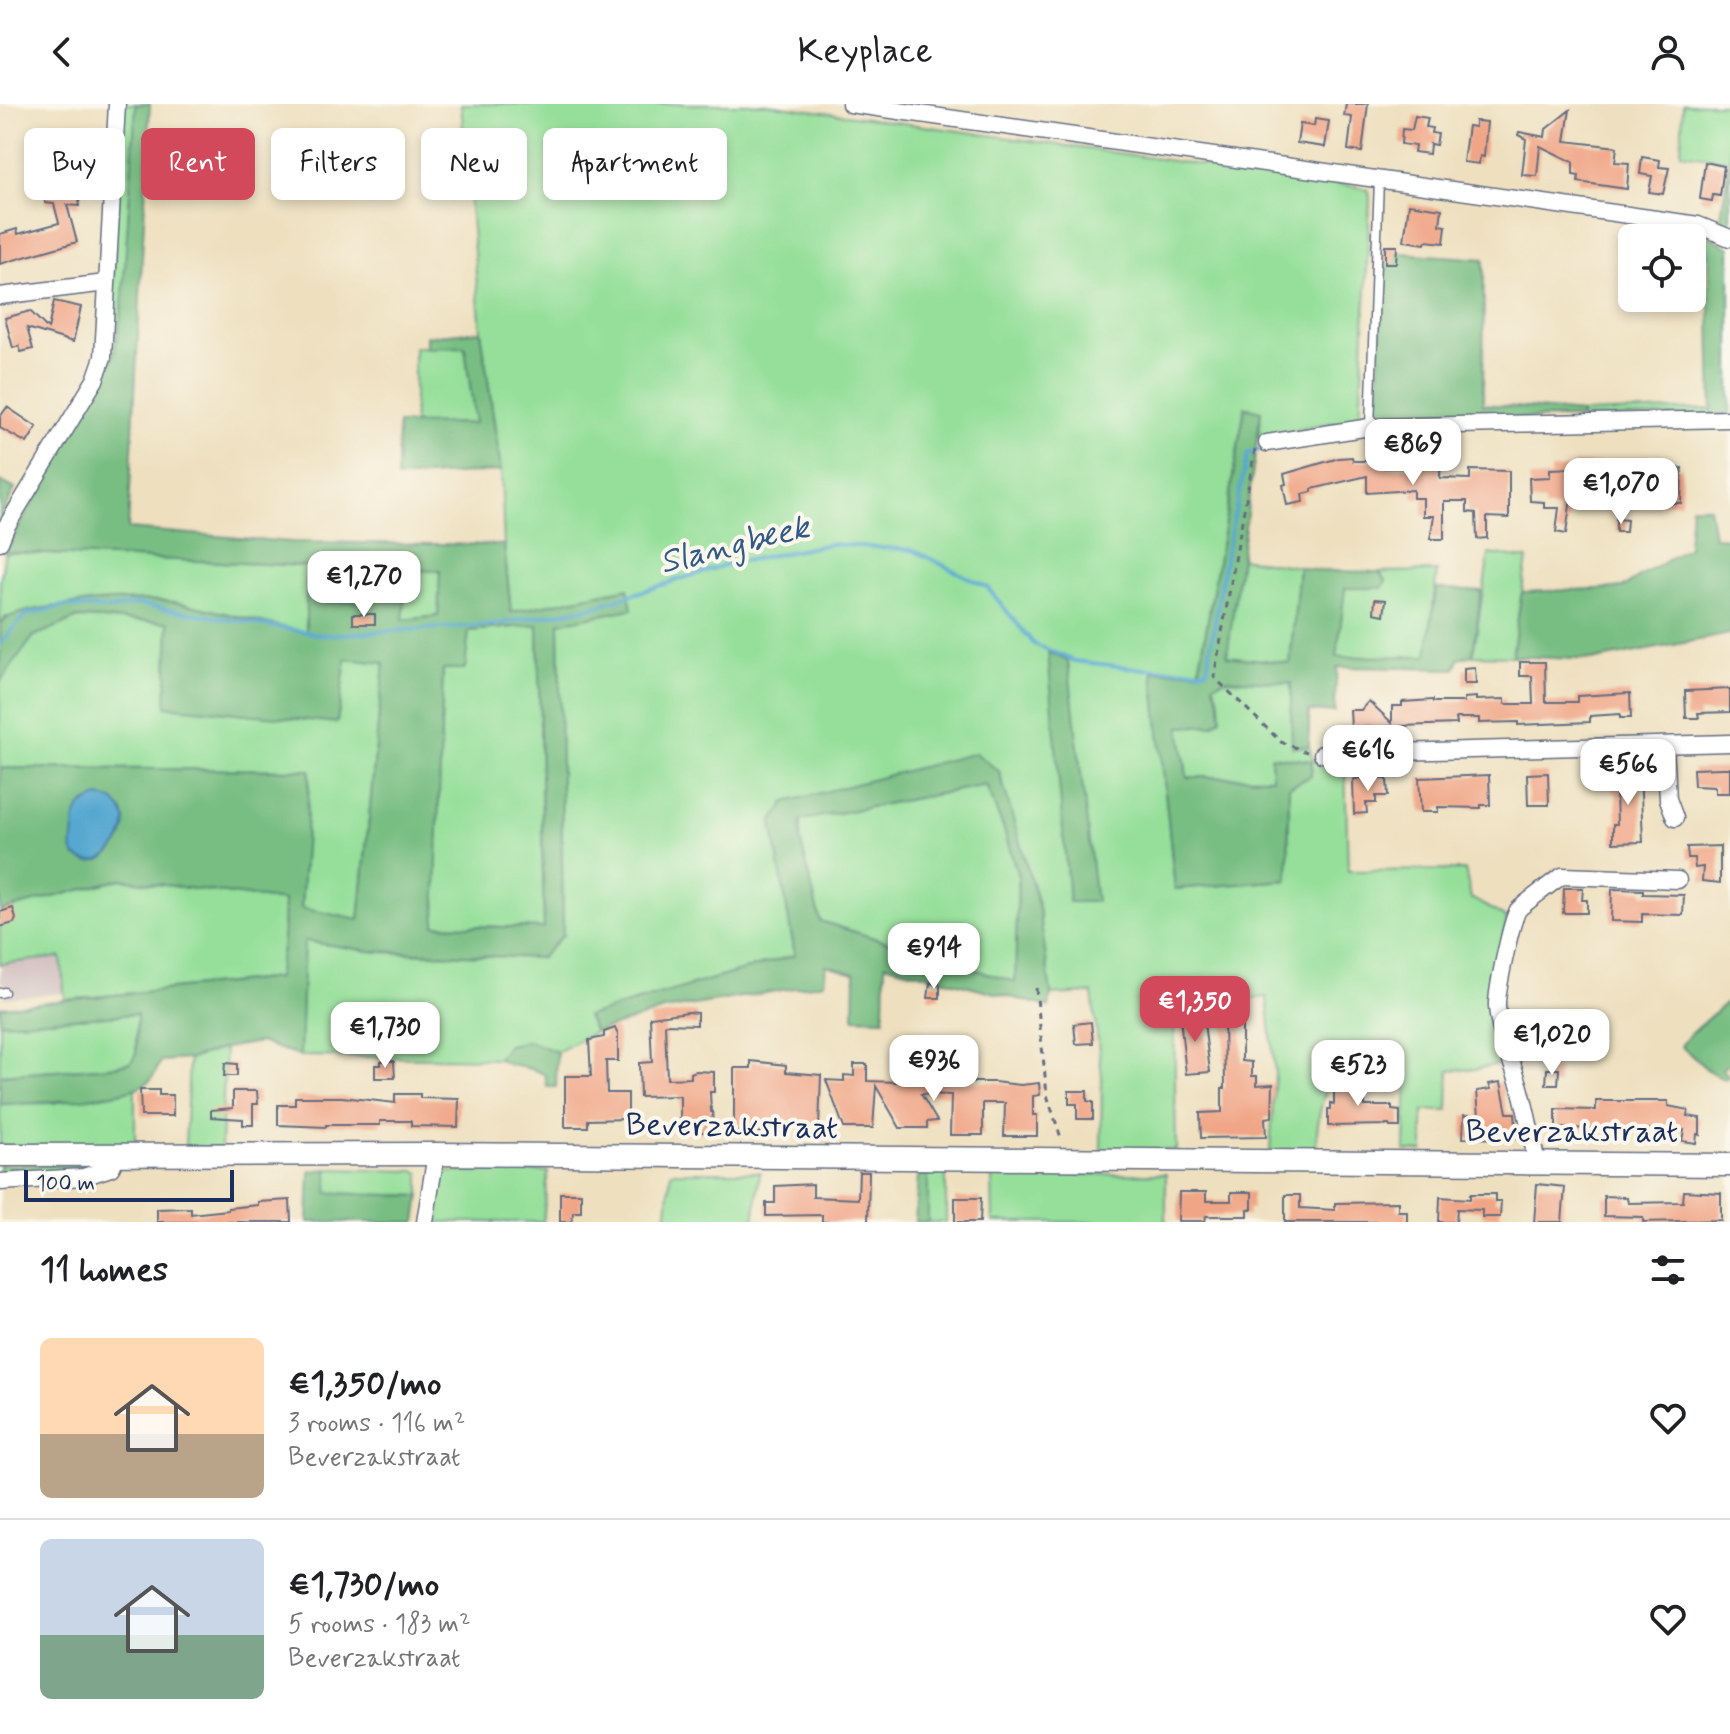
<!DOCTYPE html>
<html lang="en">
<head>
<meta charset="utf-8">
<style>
	:root { --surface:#fff; --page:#f6f6f6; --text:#202124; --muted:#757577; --line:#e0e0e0; --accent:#d1495b }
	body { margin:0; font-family:Mynerve,sans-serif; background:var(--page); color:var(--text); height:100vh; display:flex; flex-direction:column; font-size:30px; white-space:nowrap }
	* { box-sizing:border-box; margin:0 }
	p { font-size:26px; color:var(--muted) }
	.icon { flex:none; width:44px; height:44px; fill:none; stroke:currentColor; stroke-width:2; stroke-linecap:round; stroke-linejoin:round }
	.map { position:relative; height:1118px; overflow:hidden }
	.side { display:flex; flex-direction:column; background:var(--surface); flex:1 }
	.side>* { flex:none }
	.top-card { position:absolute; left:24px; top:24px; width:800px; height:72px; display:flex; gap:16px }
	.buttons { position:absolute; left:1618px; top:120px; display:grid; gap:16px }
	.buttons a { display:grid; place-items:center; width:88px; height:88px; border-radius:12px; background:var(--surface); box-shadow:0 4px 12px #0003; font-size:40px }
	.scale { position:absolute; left:24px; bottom:20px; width:210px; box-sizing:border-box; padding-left:8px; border:4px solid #1b2f5e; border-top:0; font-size:22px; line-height:28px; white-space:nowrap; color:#1b2f5e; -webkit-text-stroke:6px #fbf7ec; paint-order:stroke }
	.price { position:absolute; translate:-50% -68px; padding:0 18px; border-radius:16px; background:#fff; color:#222; font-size:26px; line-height:52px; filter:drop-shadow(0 2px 4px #0008) }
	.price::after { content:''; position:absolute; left:50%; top:48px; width:24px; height:18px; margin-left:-12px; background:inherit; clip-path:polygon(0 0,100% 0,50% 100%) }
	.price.current { background:var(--accent); color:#fff }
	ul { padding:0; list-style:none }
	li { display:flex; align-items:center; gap:24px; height:200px; padding:0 40px }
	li+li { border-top:2px solid var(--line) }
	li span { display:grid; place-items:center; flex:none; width:224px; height:160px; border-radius:12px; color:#555 }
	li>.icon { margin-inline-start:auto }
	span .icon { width:96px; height:96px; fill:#fffc; stroke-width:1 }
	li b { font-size:34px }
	h2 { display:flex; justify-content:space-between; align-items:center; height:96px; padding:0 40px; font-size:34px }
	.tag { padding:0 28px; border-radius:12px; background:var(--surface); box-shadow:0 4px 12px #0003; font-size:28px; line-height:72px }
	.tag.current { background:var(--accent); color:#fff }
	header { display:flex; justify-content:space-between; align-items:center; height:104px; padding:0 40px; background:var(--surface); font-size:36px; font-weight:600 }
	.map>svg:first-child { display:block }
</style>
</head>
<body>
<header><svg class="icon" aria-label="back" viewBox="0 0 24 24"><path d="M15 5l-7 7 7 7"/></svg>Keyplace<svg class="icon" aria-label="person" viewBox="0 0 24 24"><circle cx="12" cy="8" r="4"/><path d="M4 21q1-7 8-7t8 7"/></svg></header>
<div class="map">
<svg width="1730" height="1118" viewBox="0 0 1730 1118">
	<rect width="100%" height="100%" fill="#fbf7ec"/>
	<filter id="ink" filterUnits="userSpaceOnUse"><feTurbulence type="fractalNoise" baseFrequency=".0125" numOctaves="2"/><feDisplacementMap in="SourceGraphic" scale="16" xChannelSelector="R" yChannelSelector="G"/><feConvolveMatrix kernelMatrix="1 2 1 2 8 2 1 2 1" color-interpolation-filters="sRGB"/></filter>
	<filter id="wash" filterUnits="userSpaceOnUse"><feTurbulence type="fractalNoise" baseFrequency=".006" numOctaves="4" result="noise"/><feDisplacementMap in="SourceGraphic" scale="32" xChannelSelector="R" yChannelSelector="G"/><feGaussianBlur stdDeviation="1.8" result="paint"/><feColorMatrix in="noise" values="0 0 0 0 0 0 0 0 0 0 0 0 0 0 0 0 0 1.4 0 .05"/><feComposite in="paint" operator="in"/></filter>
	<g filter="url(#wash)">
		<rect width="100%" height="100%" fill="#eee0bf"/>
		<path fill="#d1bfbf" d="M62,853L65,889L4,894L3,878H0L1,859Z"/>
		<path fill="#95df9a" stroke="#58877c" stroke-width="2" d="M123,0H136L122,205L113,256L109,252Z
			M461,0H767L1359,83L1368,86L1370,94L1360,318L1330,319L1259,334L1261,307L1245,304L1199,567L1153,568L1175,785L1288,776L1289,683L1271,653L1273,674L1187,673L1180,623L1213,621L1220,597L1213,580L1226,575L1291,579L1292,643L1309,642L1313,657L1345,658L1348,767L1465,766L1471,794L1507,814L1496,864L1508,958L1477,965L1449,966L1448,1007H1423V1047H1405L1407,968H1366L1365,950C1324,959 1317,1010 1316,1046L1270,1047L1275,970L1267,893L1174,907L1176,1046L1101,1047L1102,972L1092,889L1051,891L1039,804L999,667L772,719L795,851L588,912L595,928L557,948L528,937L508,941L498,955L300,952L303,837L377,848L540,854L563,831L559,519L627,485L511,508L504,441L501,367L481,227Z
			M1683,0H1730V56L1681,49Z
			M414,243H465L475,320H414Z
			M1712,305V311L1580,314L1581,309Z
			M5,448L306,462V528L193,502L6,513L0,519V478Z
			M1489,450L1527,455L1512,552L1473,551Z
			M1241,454L1299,463L1290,559L1226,553Z
			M325,463L440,466L439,512L402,516L404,497L325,498Z
			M1437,467L1427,553H1336L1345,484L1386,476L1379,468Z
			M78,514L169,518L166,601L337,618L346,555L384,559L359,816L301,805L309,666L0,664V576L34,532Z
			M538,521L544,824L434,821L443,565L469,527Z
			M986,681L1003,723L1018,772L1016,879L820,817L800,735L801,716Z
			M121,775L284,797L283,838L277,874L65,896L61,853L0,860V807Z
			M137,910L136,949L131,958L110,963L0,971V919Z
			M225,944L221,1044L185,1042L189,955Z
			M135,984V1043L0,1042V1000L53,999Z
			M0,1061H87L83,1067L0,1071Z
			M327,1065L415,1067L420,1069V1092L328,1089Z
			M548,1067L543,1118H433L441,1071L448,1068Z
			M671,1068H760L754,1118H666Z
			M928,1070H946V1118H928Z
			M1166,1070V1118H993L992,1071Z"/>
		<path fill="#78be82" stroke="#4a7670" stroke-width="2" fill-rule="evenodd" d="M136,0H150L128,425L291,438L504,441L511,508L628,484L632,505L559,519L563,831L541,854L370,847L304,837L300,952L260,938L225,944L189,955L161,957C158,963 154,974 148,978C128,995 28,1000 0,1000V971L110,963L131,958L136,949L137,910L0,919V903L277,874L283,838L284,797L121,775L0,807V664L310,666L301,804L359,816L384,559L346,555L337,619L166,602L169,518L78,514L34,532L0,578V519C17,499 146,493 174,498C218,505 262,522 306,528V462L5,448L113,256L122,205ZM325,464L440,467L438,512L403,516L405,497L326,498ZM538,521L544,824L435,821L443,565H465L469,527Z
			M1730,56V123L1720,118Z
			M1699,126L1730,144V311H1712L1709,151L1704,137L1693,129Z
			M1384,148L1484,155L1483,300L1581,309L1580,314L1377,316Z
			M481,227L501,367L397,374L398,320L475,319L465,243L426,244V232Z
			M1245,303L1261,307L1227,552L1290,559L1299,463L1319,467L1379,468L1386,476L1382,484H1345L1337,553L1427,552L1436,484L1481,487L1473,551L1459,555L1455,565L1337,563L1334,608L1309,607V642L1292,643L1291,579L1226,575L1213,580L1220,597L1221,614L1213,621L1180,623L1187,673L1272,674L1271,652L1312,657L1311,672L1289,683L1288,776L1175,785L1153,568L1199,567Z
			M0,377L15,385L0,414Z
			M1691,402L1709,403L1714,433L1730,434V530L1596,556L1512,552L1522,488L1622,484L1688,443Z
			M1048,548L1068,557L1096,798H1069Z
			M975,649L999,667L1039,804L1051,890L1049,903L885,860L884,915L854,914L855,869L826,861L824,879L664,906L595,928L587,912L795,851L772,719L785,698ZM986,681L1003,723L1018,772L1015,878L820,817L800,735L801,716Z
			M1730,895V958L1722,965L1729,972L1725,976L1709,967L1681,942L1690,930Z
			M528,937L557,948L556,983H547L545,971C530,960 512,966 498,955L508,941Z
			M327,1065L328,1089L420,1092L416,1118H308L310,1067Z
			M928,1070V1118H915L918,1071Z"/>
		<path fill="#56a8d1" stroke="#386c98" stroke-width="2" d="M99,693L113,696C117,700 123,705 124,711C132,732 104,766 82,756C77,753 75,754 73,748C71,741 74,731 74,723C75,704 82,699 99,693Z"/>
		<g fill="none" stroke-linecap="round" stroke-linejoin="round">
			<path stroke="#56a8d1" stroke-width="4" d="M0,540L25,511L64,502L111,505L136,500L324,531L491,521L593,503L728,460L830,440L913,446L987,483L1034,540L1075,557L1143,565L1207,566L1226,449L1248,349L1265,344"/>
		</g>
		<g id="blocks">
			<path fill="#f0a586" d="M1346,0H1368L1362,48L1348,46L1352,13L1344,12Z
				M1570,6L1565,37L1617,43L1615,58L1629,59L1627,85L1578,78L1579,72L1573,71V58L1540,42L1537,72L1522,71L1526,35L1518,31L1519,28L1545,33L1546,25Z
				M1415,12L1428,14L1426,23L1432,24L1431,29L1438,30L1436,41L1430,40L1429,50L1414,48L1415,42L1401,40L1402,25L1412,26Z
				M1315,15L1329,17L1325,43L1297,39L1300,20L1314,22Z
				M1475,17L1487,18L1484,53L1480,52L1479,60L1463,58L1468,22L1475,23Z
				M66,51L82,52L79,102L67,101L77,138L0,160V130L17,125L18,130L59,119L54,100L45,99V88L62,89Z
				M1642,53L1660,56L1659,63L1669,64L1663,90L1649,88L1652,72L1640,70Z
				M1705,58L1724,62L1720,92L1713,91L1712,97L1700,95Z
				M1409,100L1442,105L1440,121L1446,122L1444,139L1426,137L1425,140L1404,137Z
				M1385,142H1397L1396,159H1385Z
				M54,197L81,203L73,238L27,224L33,245L21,248L19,242L13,244L5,214L30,207L48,225Z
				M7,303L37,323L27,339L0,324V313Z
				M1352,353L1353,357H1384V364L1413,363V355H1441L1440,374L1470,375V366L1509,367V414L1487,413V434L1477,435L1476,409L1467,408V397H1444V435H1430L1434,412H1423V394H1413V386L1367,389V372L1312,385V388L1302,390L1303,398L1287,401L1283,381L1286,380L1284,370L1339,354Z
				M1628,358V360L1669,361V364H1682L1681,399H1651V387L1627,386L1626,382H1614V377H1591V393H1571L1566,430L1556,428L1559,404H1544V398L1530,397L1529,374L1550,373V365L1574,364V360Z
				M1616,415L1627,416L1626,428H1616Z
				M1375,495L1386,496L1384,511L1374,509Z
				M353,510H375V520H353Z
				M1520,558H1545L1546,598H1577V592L1630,589L1631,614H1620V610L1590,612V618L1518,621V618L1479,619V614H1456L1457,620L1400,622L1393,630L1392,622L1351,624L1350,606H1361L1369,597L1392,619V602H1402V598L1433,596V598H1464V594L1476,593V596L1505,595V600H1533L1532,572H1520Z
				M1475,564L1476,580H1464V565Z
				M1730,585V608L1698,609L1699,614H1686L1685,587Z
				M1722,664H1730V689H1715V683L1694,682L1693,665Z
				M1640,666L1643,738L1613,739V720H1617L1616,688H1612L1611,667Z
				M1548,669L1549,701H1528L1527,670Z
				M1489,671L1490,701H1481V704L1438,703V708H1421L1419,674Z
				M1359,674L1387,675L1388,692H1376V699H1366L1367,709L1354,710L1353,676Z
				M1720,742V779L1702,777L1703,763L1695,764L1694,754H1688L1687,743Z
				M1564,784H1583L1582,796H1587V809H1563Z
				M1612,785L1643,786V790L1684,791L1683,811L1642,810V818L1611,817Z
				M13,804L16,815L14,819L0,823V808Z
				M930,879L940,880V894H928Z
				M1233,885H1242V957L1252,958V972H1257V981L1273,980L1272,1013L1265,1014L1266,1033L1201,1034L1200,1009L1222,1008V984H1225L1224,912H1232Z
				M688,908L697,909V921L665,920L667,975L691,974V969L696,967L714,968V988H710L711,1008H713L711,1028H684L680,1021V992L640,993L639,959L652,958L650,913Z
				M1203,910L1210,968L1186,970L1180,913Z
				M1091,918L1093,939L1076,940L1074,920Z
				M615,924L618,931V957H606L607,989H628V1015L588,1016V1023H565V972H591L589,936L604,933V928Z
				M381,957H394L395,974H375V961H381Z
				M751,957L786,961V968L821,971L819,1023L767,1021V1029L734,1028V964H751Z
				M225,959L237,960V972H224Z
				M854,960H867V977L898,978V971L922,972V976L948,978H994L1021,981L1039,979L1040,991L1033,992V1011H1037V1032H1004L1005,999H983V1031H950L951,991L921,990L937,1017L927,1018V1024H900L876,982L873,1024H844L826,976L844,977V971L854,972Z
				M1547,965H1559L1558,981H1546Z
				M1364,976L1365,1002H1392V1006L1400,1007V1023H1390L1389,1021L1328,1022V1005H1331V999L1334,1000V978Z
				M1501,978L1507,1009H1515L1517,1035L1463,1034L1464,1011L1479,1012L1477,987L1491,985L1489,980Z
				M140,986H159V991H173V1012H141Z
				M233,987H257L258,1000H253V1021H243V1015L211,1013V1006L233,1004Z
				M1069,987H1087V997L1093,998V1015H1077V1000H1069Z
				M395,990H420V994L459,995L458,1023L411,1022V1017H380V1021H326V1023L278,1021V1001H295V993H342L395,999Z
				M1596,997H1668V1002L1688,1006L1687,1012L1700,1014V1031L1697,1030L1696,1039L1682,1037L1684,1026L1556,1024V1005L1596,1006Z
				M859,1068H869L868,1118H822V1111L766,1112V1099H775V1082L813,1080V1093L858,1095Z
				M1537,1080L1565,1083L1562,1118H1534Z
				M1684,1087L1721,1089V1116L1643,1118V1113L1604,1112V1092L1627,1093L1628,1099L1683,1098Z
				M1179,1088H1206V1097H1231V1088H1252V1105H1248V1112H1206L1205,1117H1178Z
				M560,1089H581V1108H573L572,1118H560Z
				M1470,1090H1495V1097H1501L1500,1113H1482V1106L1457,1105L1456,1118H1439L1440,1093L1470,1095Z
				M1285,1091H1300V1104L1335,1106V1099L1398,1098V1107H1407V1118H1285Z
				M955,1094H981L980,1118H955Z
				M290,1096L291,1118H157V1105L191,1104V1110L228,1106V1104L258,1101V1098Z"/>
		</g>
	</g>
	<g filter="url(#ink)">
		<use href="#blocks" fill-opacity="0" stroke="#656d80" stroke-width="2"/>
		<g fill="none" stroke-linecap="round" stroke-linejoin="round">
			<defs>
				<path id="lane" d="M1370,323L1379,76
					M0,889L4,888"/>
				<path id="street" d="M850,0L1698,121L1730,134
					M0,192L106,179
					M1267,339L1370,323L1730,315
					M0,438L6,423L95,276L103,253L117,0
					M1665,642L1668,695L1675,714
					M1322,650L1730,639
					M1537,1059C1531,1033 1527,1006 1519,980C1511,955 1499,929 1497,903C1496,889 1511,818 1518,806C1520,803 1557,775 1562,772L1678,776
					M0,1078L83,1073L111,1064L117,1052
					M425,1118L436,1050"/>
				<path id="secondary" d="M0,1051L436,1050L1730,1061"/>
			</defs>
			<use href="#lane" stroke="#656d80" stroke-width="11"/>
			<use href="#street" stroke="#656d80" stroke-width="19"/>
			<use href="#secondary" stroke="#656d80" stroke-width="25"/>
			<path stroke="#656d80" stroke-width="3" stroke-dasharray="6 6" stroke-linecap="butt" d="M1255,345L1214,573L1281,638L1307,648
				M1036,884L1047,991L1062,1037"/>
			<use href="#lane" stroke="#fff" stroke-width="8"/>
			<use href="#street" stroke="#fff" stroke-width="16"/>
			<use href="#secondary" stroke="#fff" stroke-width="22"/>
		</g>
	</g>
	<g text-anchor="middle" stroke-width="8" stroke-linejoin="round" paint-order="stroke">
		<g font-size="32" fill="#1b2f5e" stroke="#fbf7ec">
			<text transform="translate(732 1021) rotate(1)" y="11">Beverzakstraat</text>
			<text x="1572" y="1037">Beverzakstraat</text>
		</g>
		<g font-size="34" font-style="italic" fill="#305986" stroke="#fbf7ec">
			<text transform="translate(734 439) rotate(-14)" y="12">Slangbeek</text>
		</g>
	</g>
</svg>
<div class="buttons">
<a><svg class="icon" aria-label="locate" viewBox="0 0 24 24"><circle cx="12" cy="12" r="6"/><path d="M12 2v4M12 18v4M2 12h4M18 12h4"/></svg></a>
</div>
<div class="scale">100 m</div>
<b class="price" style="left:1413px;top:383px">€869</b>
<b class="price" style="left:1621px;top:422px">€1,070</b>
<b class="price" style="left:364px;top:515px">€1,270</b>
<b class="price" style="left:1368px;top:689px">€616</b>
<b class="price" style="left:1628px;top:703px">€566</b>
<b class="price" style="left:934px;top:887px">€914</b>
<b class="price current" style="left:1195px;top:940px">€1,350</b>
<b class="price" style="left:385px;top:966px">€1,730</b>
<b class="price" style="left:1552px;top:973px">€1,020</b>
<b class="price" style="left:934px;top:999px">€936</b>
<b class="price" style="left:1358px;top:1004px">€523</b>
<div class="top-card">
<a class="tag">Buy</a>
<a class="tag current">Rent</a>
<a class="tag">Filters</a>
<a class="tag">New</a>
<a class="tag">Apartment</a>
</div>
</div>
<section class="side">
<h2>11 homes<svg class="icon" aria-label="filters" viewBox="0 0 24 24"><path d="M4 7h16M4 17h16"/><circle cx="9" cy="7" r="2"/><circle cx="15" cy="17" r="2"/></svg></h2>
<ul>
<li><span style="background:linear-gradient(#ffd9b3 60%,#b9a48a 0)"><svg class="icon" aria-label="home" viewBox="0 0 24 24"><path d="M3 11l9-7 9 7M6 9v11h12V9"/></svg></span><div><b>€1,350/mo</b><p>3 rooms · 116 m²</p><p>Beverzakstraat</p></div><svg class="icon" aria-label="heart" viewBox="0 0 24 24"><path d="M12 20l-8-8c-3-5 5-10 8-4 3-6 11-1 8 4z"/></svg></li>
<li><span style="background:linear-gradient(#c9d6e8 60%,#7fa58c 0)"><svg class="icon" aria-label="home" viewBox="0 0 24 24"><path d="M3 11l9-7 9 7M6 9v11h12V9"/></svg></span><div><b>€1,730/mo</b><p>5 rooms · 183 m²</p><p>Beverzakstraat</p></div><svg class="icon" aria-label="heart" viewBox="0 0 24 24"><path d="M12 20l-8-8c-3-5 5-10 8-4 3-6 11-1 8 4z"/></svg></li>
</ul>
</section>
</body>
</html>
